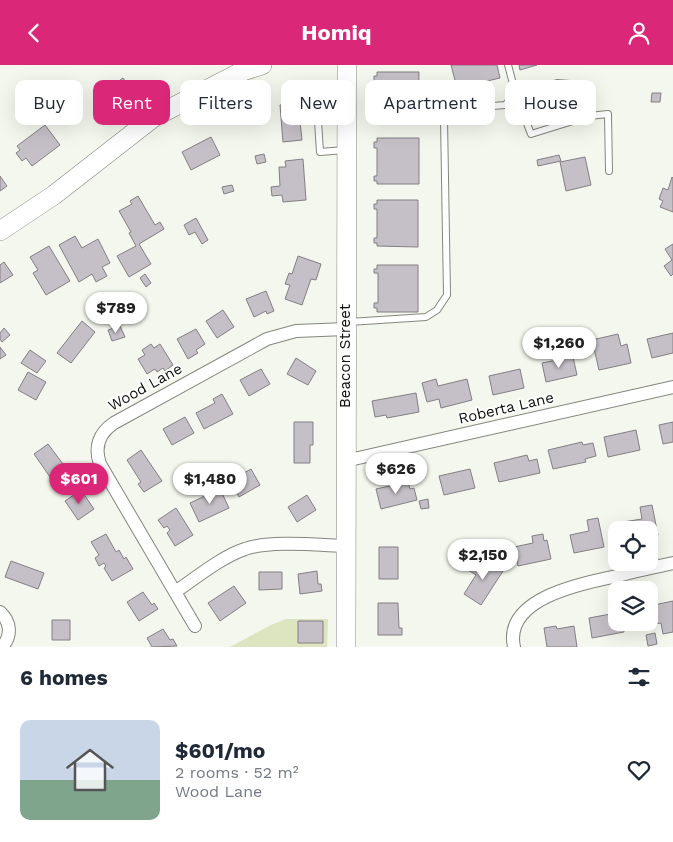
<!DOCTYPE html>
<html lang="en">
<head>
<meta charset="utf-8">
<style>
	:root { --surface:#fff; --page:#f2f2f3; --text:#1f2937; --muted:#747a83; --accent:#db2777 }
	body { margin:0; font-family:"Work Sans",sans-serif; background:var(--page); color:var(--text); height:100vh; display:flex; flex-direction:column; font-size:19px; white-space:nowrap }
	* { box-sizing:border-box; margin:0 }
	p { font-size:16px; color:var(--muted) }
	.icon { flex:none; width:28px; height:28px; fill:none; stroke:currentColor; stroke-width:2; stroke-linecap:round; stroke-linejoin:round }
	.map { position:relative; height:582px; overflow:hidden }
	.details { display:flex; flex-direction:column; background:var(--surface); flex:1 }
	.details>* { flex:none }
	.guide { position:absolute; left:15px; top:15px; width:644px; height:45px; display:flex; gap:10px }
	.fabs { position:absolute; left:608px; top:456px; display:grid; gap:10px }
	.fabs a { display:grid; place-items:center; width:50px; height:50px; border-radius:10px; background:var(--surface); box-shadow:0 5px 20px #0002; font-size:25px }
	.price { position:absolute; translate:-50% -42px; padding:0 11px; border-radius:18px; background:#fff; color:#222; font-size:16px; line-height:32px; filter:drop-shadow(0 1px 2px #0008) }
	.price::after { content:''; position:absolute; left:50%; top:30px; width:15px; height:11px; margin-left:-8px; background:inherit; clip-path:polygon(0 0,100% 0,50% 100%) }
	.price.current { background:var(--accent); color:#fff }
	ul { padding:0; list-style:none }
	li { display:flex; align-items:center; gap:15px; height:125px; padding:0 20px }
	li span { display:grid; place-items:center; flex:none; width:140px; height:100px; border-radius:10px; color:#555 }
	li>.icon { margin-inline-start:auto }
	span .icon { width:60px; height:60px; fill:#fffc; stroke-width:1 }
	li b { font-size:21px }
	h2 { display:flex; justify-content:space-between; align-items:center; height:60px; padding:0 20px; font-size:21px }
	.tag { padding:0 18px; border-radius:10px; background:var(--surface); box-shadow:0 5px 20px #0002; font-size:18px; line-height:45px }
	.tag.current { background:var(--accent); color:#fff }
	header { display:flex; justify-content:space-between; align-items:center; height:65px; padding:0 20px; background:var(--accent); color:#fff; font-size:22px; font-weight:700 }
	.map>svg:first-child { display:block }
</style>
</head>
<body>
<header><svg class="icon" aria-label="back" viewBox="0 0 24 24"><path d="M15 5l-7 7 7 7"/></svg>Homiq<svg class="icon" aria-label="person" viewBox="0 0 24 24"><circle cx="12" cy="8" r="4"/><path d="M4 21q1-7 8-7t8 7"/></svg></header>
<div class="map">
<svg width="673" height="582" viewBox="0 0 673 582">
	<rect width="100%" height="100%" fill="#f4f7ed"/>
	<path fill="#dce4c0" d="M286,554H328L327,582H230L271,560Z"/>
	<path fill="#c5c0c7" stroke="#847e85" d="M451,0H497L500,13L457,23Z
		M519,0H537L520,5Z
		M377,7H419L418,54L376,53L374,45H377V16H374V11H377Z
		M123,13L135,29L121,40L109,23Z
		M652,28H661L660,37H651Z
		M262,35L263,51L243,52L242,36Z
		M298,38L302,75L283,77L280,40Z
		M45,60L60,80L32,101L26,93L22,96L16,88L20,85L17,81Z
		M211,72L220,90L191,105L182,87Z
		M377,73H419V119H377V116H374V111H377V83H374V77H377Z
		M264,89L266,97L257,99L255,91Z
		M559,90L561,96L538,101L537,95Z
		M585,92L591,120L566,126L560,97Z
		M303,94L306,135L283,137L282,130L272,131L271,122L280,121L279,102H286L285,96Z
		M0,111L7,121L0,126Z
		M672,112L673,113V147L660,142L663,136L659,134L663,123L668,125Z
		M232,120L234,126L224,129L222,122Z
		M138,131L155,160L160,157L164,164L139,179L151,199L129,212L117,191L136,181L129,168L131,167L119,146L132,139L130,136Z
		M377,135H418V182L377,181V178H374V173H377V144H374V139H377Z
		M196,153L208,175L202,179L195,167L189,170L184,160Z
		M75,171L82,183L98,174L110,198L102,202L107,211L96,217L92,209L79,217L59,180Z
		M673,179V209L671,211L664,201L672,195L665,184Z
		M49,181L70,216L46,230L33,208L38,205L30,192Z
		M298,191L321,199L316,215L311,214L302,240L285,234L290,220L285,219L289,208L292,209Z
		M4,197L13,210L0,218V200Z
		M377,200H418V247H377V243H374V238H378V208H374V204H377Z
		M145,209L151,218L146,222L140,213Z
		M266,226L274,246L267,249L266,246L254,252L246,234Z
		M223,245L234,262L217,273L206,256Z
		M82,256L95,267L71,298L57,288Z
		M120,261L125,272L112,276L108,265Z
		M4,263L10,270L2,277L0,274V268Z
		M196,264L205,279L196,285L198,288L188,294L177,274Z
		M673,268V288L652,293L647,274Z
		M618,269L621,281L627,279L631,298L599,305L592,275Z
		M151,279L154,283L160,279L173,300L165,306L163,303L157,307L155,304L147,309L138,294L145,290L142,285Z
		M0,282L6,290L0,294Z
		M30,285L46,296L37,308L21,298Z
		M573,292L577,310L546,317L542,298Z
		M296,293L316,306L308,320L287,309Z
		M261,304L270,319L249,331L240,315Z
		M520,304L524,323L493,330L489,311Z
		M28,307L46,317L36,335L18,325Z
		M436,314L438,321L467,314L472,335L441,343L439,334L427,337L422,318Z
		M416,328L419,347L387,353L386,350L375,352L372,336Z
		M222,329L233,349L204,364L196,348L215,338L213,334Z
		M185,352L194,368L172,380L163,364Z
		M294,357H313V380H310V398H294Z
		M673,357V377L663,379L659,360Z
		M636,365L640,385L608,392L604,372Z
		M582,377L583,380L593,378L596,391L585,394L586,397L553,404L548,385Z
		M48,379L72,411L57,422L34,389Z
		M141,385L162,416L144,427L138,419L141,417L127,395Z
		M527,390L529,396L537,394L540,408L499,417L494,398Z
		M251,404L260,420L239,432L230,416Z
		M470,404L475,423L444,430L439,411Z
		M408,417L410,424L414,423L417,435L381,444L376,424Z
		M220,424L229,443L199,457L190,438Z
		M81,425L94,444L78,455L65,436Z
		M307,430L316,445L297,457L288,442Z
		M428,434L429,443L421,444L419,436Z
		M652,440L658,470L649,472V465H625L623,457L642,454L640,442Z
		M176,443L193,470L175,481L167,468L170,465L167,461L164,463L158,455Z
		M598,453L604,482L574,488L570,470L589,466L587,455Z
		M106,469L116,487L119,485L124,494L126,492L133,504L112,516L104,503L106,501L104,498L99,501L95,493L99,490L91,477Z
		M543,469L544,476L547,475L551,494L518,501L514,482L533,478L532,471Z
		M379,482H398V514H379Z
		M486,495L503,506L481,540L464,529L476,510L468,505L474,496L482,501Z
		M11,496L44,508L38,524L5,512Z
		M317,506L318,519H321L322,526L300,529L298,509Z
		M259,507H282V524L259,525Z
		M234,521L246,538L220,556L208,538Z
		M143,527L152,540L154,538L158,544L139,556L127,537Z
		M673,536V567L663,569L661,558L647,561V558H649V541Z
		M378,538H398L399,563H402V570H378Z
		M616,548V558H622L624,567L592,573L589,553Z
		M52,555H70V575H52Z
		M298,556H323V578H298Z
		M556,561L557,564L574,561L577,582H547L544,563Z
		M163,564L170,575L173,574L177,581L152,582L147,573Z
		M655,568L657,579L648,581L646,570Z"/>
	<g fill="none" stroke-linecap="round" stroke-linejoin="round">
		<defs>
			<path id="service" d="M557,18L570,19L585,35L589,51L531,69L516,30Z
				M589,51L608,49L609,106
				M345,85L320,87L318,56L346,54
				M349,257L426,252L437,245L447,230L444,54L470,43L505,40L516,30L508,0"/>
			<path id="minor" d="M346,264L296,266L267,274L114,358C99,368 94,382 100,399L175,527C196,513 221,492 245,484C270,475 318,480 346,481
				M345,396L673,322
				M175,527L195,561
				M0,547C11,557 12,571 2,582
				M514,582C503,533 583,518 617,511C635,506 654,502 673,498"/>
			<path id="secondary" d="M0,166L54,130L154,52L243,6L262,0
				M346,582L347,0"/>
		</defs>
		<use href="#service" stroke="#84867e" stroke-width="8"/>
		<use href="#minor" stroke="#84867e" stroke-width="14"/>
		<use href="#secondary" stroke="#84867e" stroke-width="20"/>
		<use href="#service" stroke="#fff" stroke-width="6"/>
		<use href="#minor" stroke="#fff" stroke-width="12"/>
		<use href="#secondary" stroke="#fff" stroke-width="19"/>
	</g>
	<g text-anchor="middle" stroke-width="4" stroke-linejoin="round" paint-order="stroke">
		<g font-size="15" fill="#0e0f0c" stroke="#fff">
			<text transform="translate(345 291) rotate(-90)" y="5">Beacon Street</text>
			<text transform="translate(145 322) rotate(-29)" y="5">Wood Lane</text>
			<text transform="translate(506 343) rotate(-13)" y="5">Roberta Lane</text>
		</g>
	</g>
</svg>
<div class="fabs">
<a><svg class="icon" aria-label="locate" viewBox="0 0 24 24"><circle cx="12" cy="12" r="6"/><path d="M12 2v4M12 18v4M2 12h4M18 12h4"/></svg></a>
<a><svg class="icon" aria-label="layers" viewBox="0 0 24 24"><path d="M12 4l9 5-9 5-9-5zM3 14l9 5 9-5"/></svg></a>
</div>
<b class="price" style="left:116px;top:269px">$789</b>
<b class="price" style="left:559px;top:304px">$1,260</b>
<b class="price" style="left:396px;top:430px">$626</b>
<b class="price current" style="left:79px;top:440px">$601</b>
<b class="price" style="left:210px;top:440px">$1,480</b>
<b class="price" style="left:483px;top:516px">$2,150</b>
<div class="guide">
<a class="tag">Buy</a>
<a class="tag current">Rent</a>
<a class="tag">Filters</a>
<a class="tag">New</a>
<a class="tag">Apartment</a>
<a class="tag">House</a>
</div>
</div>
<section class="details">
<h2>6 homes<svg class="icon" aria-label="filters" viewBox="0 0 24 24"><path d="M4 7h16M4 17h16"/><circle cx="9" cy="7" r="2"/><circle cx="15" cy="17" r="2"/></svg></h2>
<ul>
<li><span style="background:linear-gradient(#c9d6e8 60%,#7fa58c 0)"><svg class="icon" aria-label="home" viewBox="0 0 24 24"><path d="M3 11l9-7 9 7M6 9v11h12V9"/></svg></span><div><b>$601/mo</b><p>2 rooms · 52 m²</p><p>Wood Lane</p></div><svg class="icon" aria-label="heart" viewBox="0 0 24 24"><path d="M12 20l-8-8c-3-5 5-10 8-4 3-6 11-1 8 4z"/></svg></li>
</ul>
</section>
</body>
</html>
